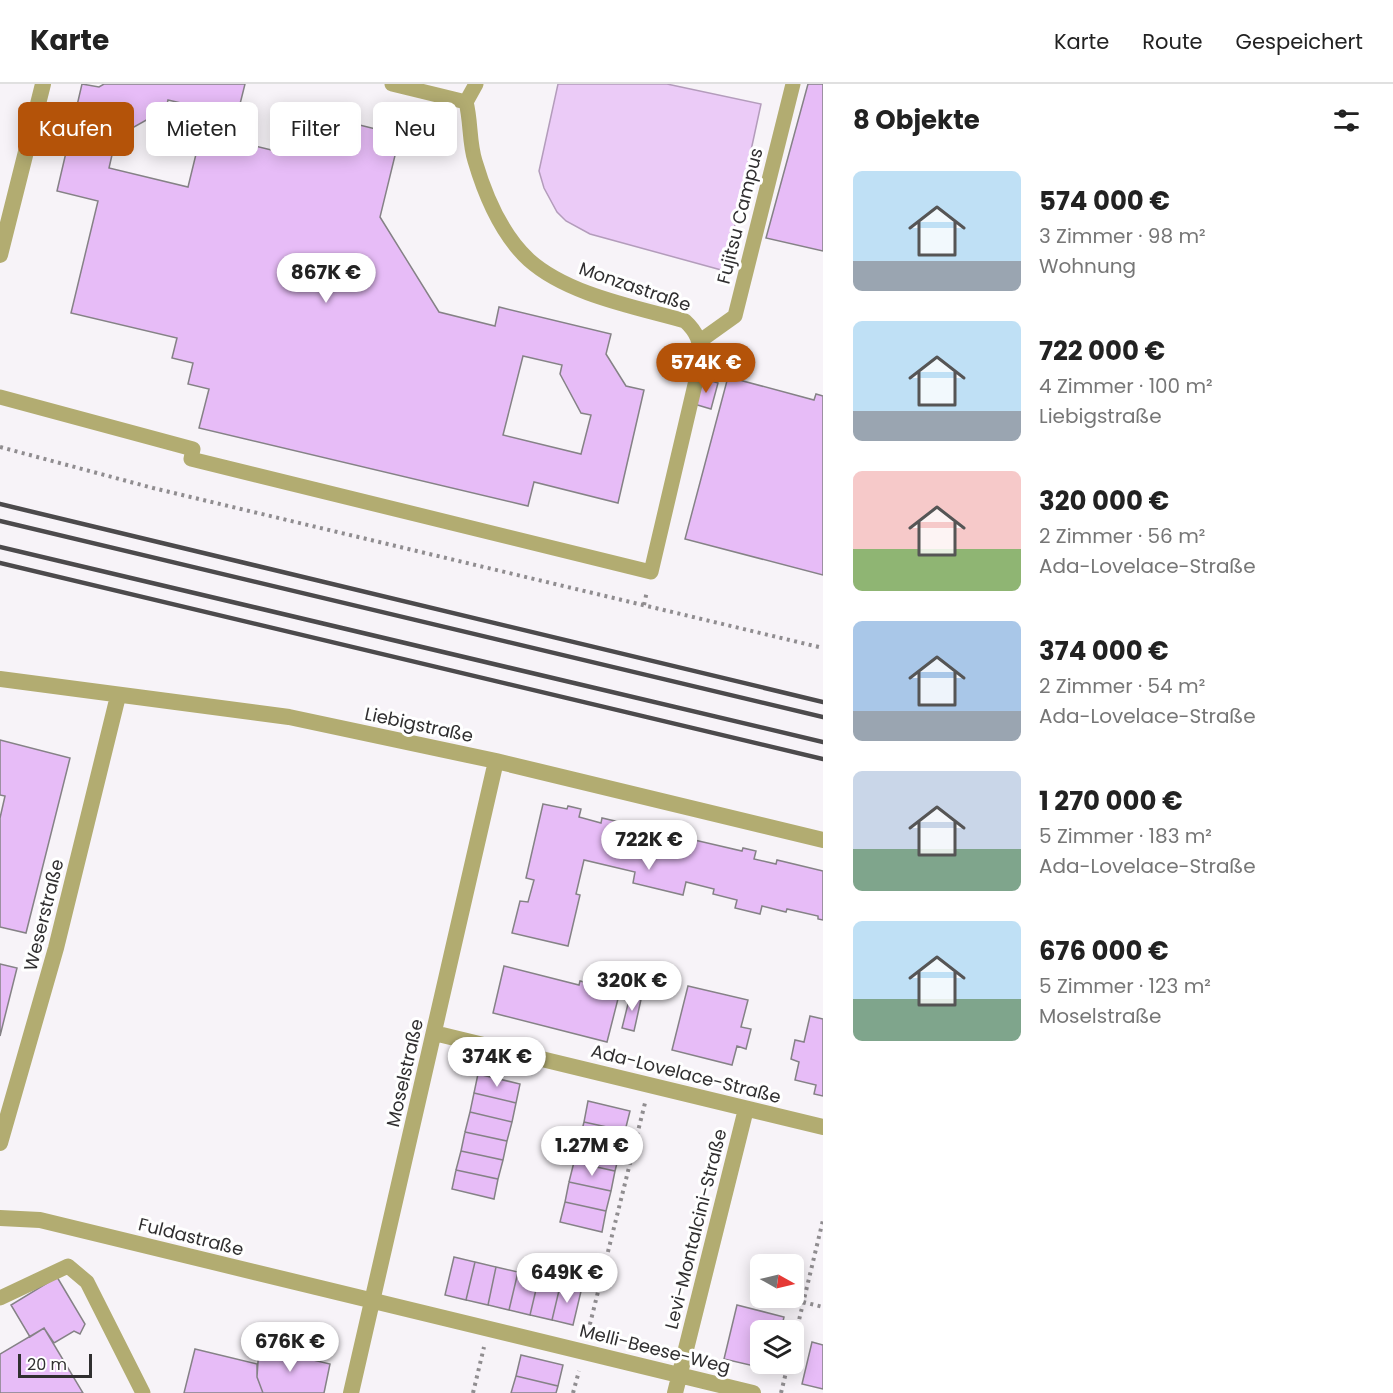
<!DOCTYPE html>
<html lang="de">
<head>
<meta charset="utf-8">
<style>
	:root { --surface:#fff; --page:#f6f6f6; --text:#222; --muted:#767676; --line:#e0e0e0; --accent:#b45309 }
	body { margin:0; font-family:Poppins,sans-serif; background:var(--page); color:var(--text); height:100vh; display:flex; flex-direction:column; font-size:22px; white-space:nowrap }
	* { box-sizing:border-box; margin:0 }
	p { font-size:20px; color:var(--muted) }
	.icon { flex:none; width:33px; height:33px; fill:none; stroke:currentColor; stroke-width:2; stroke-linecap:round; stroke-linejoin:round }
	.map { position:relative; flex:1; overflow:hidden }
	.drawer { display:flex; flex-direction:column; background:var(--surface); width:570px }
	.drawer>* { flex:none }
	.top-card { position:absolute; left:18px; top:18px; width:570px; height:54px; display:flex; gap:12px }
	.needle { width:39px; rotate:98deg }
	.tools { position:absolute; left:750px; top:1170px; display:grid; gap:12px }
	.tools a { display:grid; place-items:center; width:54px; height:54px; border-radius:9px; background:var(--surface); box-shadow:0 3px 15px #0003; font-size:30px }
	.scale { position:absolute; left:18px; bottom:15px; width:74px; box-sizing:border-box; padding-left:6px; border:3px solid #302f30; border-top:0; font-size:16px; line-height:21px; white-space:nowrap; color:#302f30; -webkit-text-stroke:4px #fff; paint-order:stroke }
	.price { position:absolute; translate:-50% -51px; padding:0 14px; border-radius:21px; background:#fff; color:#222; font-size:20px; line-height:39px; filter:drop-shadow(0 2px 3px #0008) }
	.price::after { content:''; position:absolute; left:50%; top:36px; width:18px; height:14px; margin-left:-9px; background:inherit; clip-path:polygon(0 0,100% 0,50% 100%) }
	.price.on { background:var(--accent); color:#fff }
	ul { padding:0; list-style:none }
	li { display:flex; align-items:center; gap:18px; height:150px; padding:0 30px }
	li span { display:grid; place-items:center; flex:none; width:168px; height:120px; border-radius:9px; color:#555 }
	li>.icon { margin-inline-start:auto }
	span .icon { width:72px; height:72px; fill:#fffc; stroke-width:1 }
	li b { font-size:26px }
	h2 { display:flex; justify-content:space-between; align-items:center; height:72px; padding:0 30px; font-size:26px }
	.chip { padding:0 21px; border-radius:9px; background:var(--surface); box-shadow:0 3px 15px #0003; font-size:21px; line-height:54px }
	.chip.on { background:var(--accent); color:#fff }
	header { display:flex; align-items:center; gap:36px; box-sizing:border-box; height:84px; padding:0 30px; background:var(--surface); border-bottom:2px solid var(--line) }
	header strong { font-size:28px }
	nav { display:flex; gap:33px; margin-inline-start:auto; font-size:21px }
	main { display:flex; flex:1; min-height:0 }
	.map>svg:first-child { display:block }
</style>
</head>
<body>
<header>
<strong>Karte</strong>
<nav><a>Karte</a><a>Route</a><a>Gespeichert</a></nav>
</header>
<main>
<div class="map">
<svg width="823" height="1309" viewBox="0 0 823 1309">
	<rect width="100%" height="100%" fill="#f7f3f8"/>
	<path fill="#ebcbf7" stroke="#b39cbb" stroke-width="1.5" d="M558,0H667L761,20L725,187L590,150L566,137L557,128L544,104L539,87Z"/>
	<path fill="#e7bcf7" stroke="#858286" stroke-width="1.5" fill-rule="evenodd" d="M82,0L99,3L104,0H245L231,56L292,71L303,27L400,51L380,133L439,228L495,242L499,223L611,250L606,270L626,302L644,306L618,419L534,398L528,422L199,344L209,305L188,300L193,279L172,274L177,254L71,229L98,117L57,107ZM168,16L207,25L188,103L109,84L118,45L127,47L166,25ZM523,272L562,281L560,290L581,329L591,331L581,370L503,351Z
		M808,0H823V167L766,154Z
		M728,293L814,316L816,310L823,312V491L685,455Z
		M702,294L718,299L711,325L694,320Z
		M0,656L70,674L26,849L0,843V734L5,712L0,711Z
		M543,720L567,725L568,722L581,725L579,733L601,739L602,734L654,746L653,751L676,756L678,749L691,752L690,755L742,767L743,764L756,767L754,775L776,780L777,776L823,787V836L818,835V832L787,825L786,828L762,822L760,830L735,824L737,816L713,810L714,805L686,798L683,811L633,799L635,788L584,776L576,810L580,811L568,862L512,849L520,817L528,818L534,796L526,794Z
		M0,880L17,884L0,952Z
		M504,882L579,901L580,897L620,907L607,958L493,929Z
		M688,902L748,916L741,943L751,945L746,965L737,962L732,981L672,966Z
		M631,908L642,911L634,947L622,944Z
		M810,932L823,935V1012L814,1010L816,1001L795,996L799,978L791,975L795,956L804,958Z
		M478,990L520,1000L516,1019L474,1009Z
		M474,1009L516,1019L512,1038L470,1028Z
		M588,1017L630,1027L625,1047L584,1038Z
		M470,1028L512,1038L507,1057L465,1048Z
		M584,1038L625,1047L620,1067L579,1058Z
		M465,1048L507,1057L503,1076L461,1067Z
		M579,1058L620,1067L615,1087L574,1078Z
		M461,1067L503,1076L498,1095L456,1086Z
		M574,1078L615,1087L611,1107L569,1098Z
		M456,1086L498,1095L494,1115L452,1105Z
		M569,1098L611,1107L606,1127L565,1118Z
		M565,1118L606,1127L602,1148L560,1138Z
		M454,1173L475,1178L466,1216L445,1211Z
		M475,1178L496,1183L488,1221L466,1216Z
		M496,1183L518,1188L509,1226L488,1221Z
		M518,1188L539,1193L530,1231L509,1226Z
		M57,1193L85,1240L80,1250L74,1247L54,1259L44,1244L30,1253L11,1221Z
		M539,1193L561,1198L552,1236L530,1231Z
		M561,1198L582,1203L573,1241L552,1236Z
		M737,1221L784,1233L781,1246H760V1280H773L772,1286L724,1275Z
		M44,1244L83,1309H0V1270Z
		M812,1258L823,1261V1305L802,1300Z
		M259,1263L330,1280L324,1309H263L257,1293Z
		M195,1265L257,1280V1293L263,1309H184Z
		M521,1271L563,1281L558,1302L516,1292Z
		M516,1292L558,1302L556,1309H511Z"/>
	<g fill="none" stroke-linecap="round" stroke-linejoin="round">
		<path stroke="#908d90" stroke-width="4" stroke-dasharray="3 4.5" stroke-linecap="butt" d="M0,363L153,404L823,564
			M644,521L647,507
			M803,1218L823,1223
			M588,1248L645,1019
			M794,1257L823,1136
			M473,1309L484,1263
			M573,1309L579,1287
			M781,1309L788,1280"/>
		<path stroke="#b2ac71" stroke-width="15" d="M466,18L476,0
			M700,257L735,232L793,0
			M0,313L193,365L191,375L651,488L701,275C700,258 698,249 685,237C636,223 568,211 529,176C502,151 485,111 475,77C469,58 471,37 466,18L392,0
			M0,1214L68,1182L87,1198L143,1309"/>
		<path stroke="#b2ac71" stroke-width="16" d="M0,171L43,0
			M0,595L289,633L496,677L823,756
			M434,949L823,1043
			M0,1059L56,864L118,612
			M0,1134L40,1136L753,1309
			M351,1309L496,677
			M675,1309L746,1025"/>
		<path stroke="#4c4a4c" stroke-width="4.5" d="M0,420L823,618
			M0,437L823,633
			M0,463L823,658
			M0,479L823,675"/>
	</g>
	<g text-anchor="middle" stroke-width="6" stroke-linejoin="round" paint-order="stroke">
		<g font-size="18" fill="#302f30" stroke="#fff">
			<text transform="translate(740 132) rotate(-76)" y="6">Fujitsu Campus</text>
			<text transform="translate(635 203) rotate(19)" y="6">Monzastraße</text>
			<text transform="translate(419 641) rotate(12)" y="6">Liebigstraße</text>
			<text transform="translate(44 831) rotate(-76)" y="6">Weserstraße</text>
			<text transform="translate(405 989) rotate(-77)" y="6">Moselstraße</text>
			<text transform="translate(686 990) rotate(14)" y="6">Ada-Lovelace-Straße</text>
			<text transform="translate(696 1145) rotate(-76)" y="6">Levi-Montalcini-Straße</text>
			<text transform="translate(191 1153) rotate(14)" y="6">Fuldastraße</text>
			<text transform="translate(655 1265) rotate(14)" y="6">Melli-Beese-Weg</text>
		</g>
	</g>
</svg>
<div class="tools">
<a><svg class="needle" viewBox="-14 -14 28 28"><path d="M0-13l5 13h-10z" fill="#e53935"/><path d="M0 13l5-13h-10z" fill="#767676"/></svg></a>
<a><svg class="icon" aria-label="layers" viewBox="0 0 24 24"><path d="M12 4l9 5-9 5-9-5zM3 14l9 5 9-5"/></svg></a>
</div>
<div class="scale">20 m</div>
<b class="price" style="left:326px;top:220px">867K €</b>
<b class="price on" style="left:706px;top:310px">574K €</b>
<b class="price" style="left:649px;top:787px">722K €</b>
<b class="price" style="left:632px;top:928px">320K €</b>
<b class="price" style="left:497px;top:1004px">374K €</b>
<b class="price" style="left:592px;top:1093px">1.27M €</b>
<b class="price" style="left:567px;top:1220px">649K €</b>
<b class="price" style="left:290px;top:1289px">676K €</b>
<div class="top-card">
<a class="chip on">Kaufen</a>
<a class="chip">Mieten</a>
<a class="chip">Filter</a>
<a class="chip">Neu</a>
</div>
</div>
<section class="drawer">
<h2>8 Objekte<svg class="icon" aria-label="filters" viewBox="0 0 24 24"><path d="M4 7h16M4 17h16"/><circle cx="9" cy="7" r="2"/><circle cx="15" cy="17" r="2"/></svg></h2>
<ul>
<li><span style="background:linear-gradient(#bfe0f5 75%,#9aa5b1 0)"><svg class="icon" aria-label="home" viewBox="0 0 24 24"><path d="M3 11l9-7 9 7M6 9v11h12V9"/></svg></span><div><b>574 000 €</b><p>3 Zimmer · 98 m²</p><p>Wohnung</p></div></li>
<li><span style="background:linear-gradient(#bfe0f5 75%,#9aa5b1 0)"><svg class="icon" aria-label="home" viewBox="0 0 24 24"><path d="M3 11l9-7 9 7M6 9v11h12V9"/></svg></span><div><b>722 000 €</b><p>4 Zimmer · 100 m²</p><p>Liebigstraße</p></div></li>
<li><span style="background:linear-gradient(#f6c9c9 65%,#8fb573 0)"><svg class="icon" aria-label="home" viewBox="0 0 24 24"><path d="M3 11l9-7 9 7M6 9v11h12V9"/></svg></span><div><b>320 000 €</b><p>2 Zimmer · 56 m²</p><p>Ada-Lovelace-Straße</p></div></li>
<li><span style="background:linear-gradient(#a9c7e8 75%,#9aa5b1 0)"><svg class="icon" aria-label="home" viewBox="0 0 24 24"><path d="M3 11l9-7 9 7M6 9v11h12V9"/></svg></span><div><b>374 000 €</b><p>2 Zimmer · 54 m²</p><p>Ada-Lovelace-Straße</p></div></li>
<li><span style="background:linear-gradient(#c9d6e8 65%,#7fa58c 0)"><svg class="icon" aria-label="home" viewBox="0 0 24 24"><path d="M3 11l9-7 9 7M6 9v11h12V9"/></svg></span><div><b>1 270 000 €</b><p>5 Zimmer · 183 m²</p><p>Ada-Lovelace-Straße</p></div></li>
<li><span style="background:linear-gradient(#bfe0f5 65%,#7fa58c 0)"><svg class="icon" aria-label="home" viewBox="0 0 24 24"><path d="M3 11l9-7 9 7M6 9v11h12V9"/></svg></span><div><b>676 000 €</b><p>5 Zimmer · 123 m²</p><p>Moselstraße</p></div></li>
</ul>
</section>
</main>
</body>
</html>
